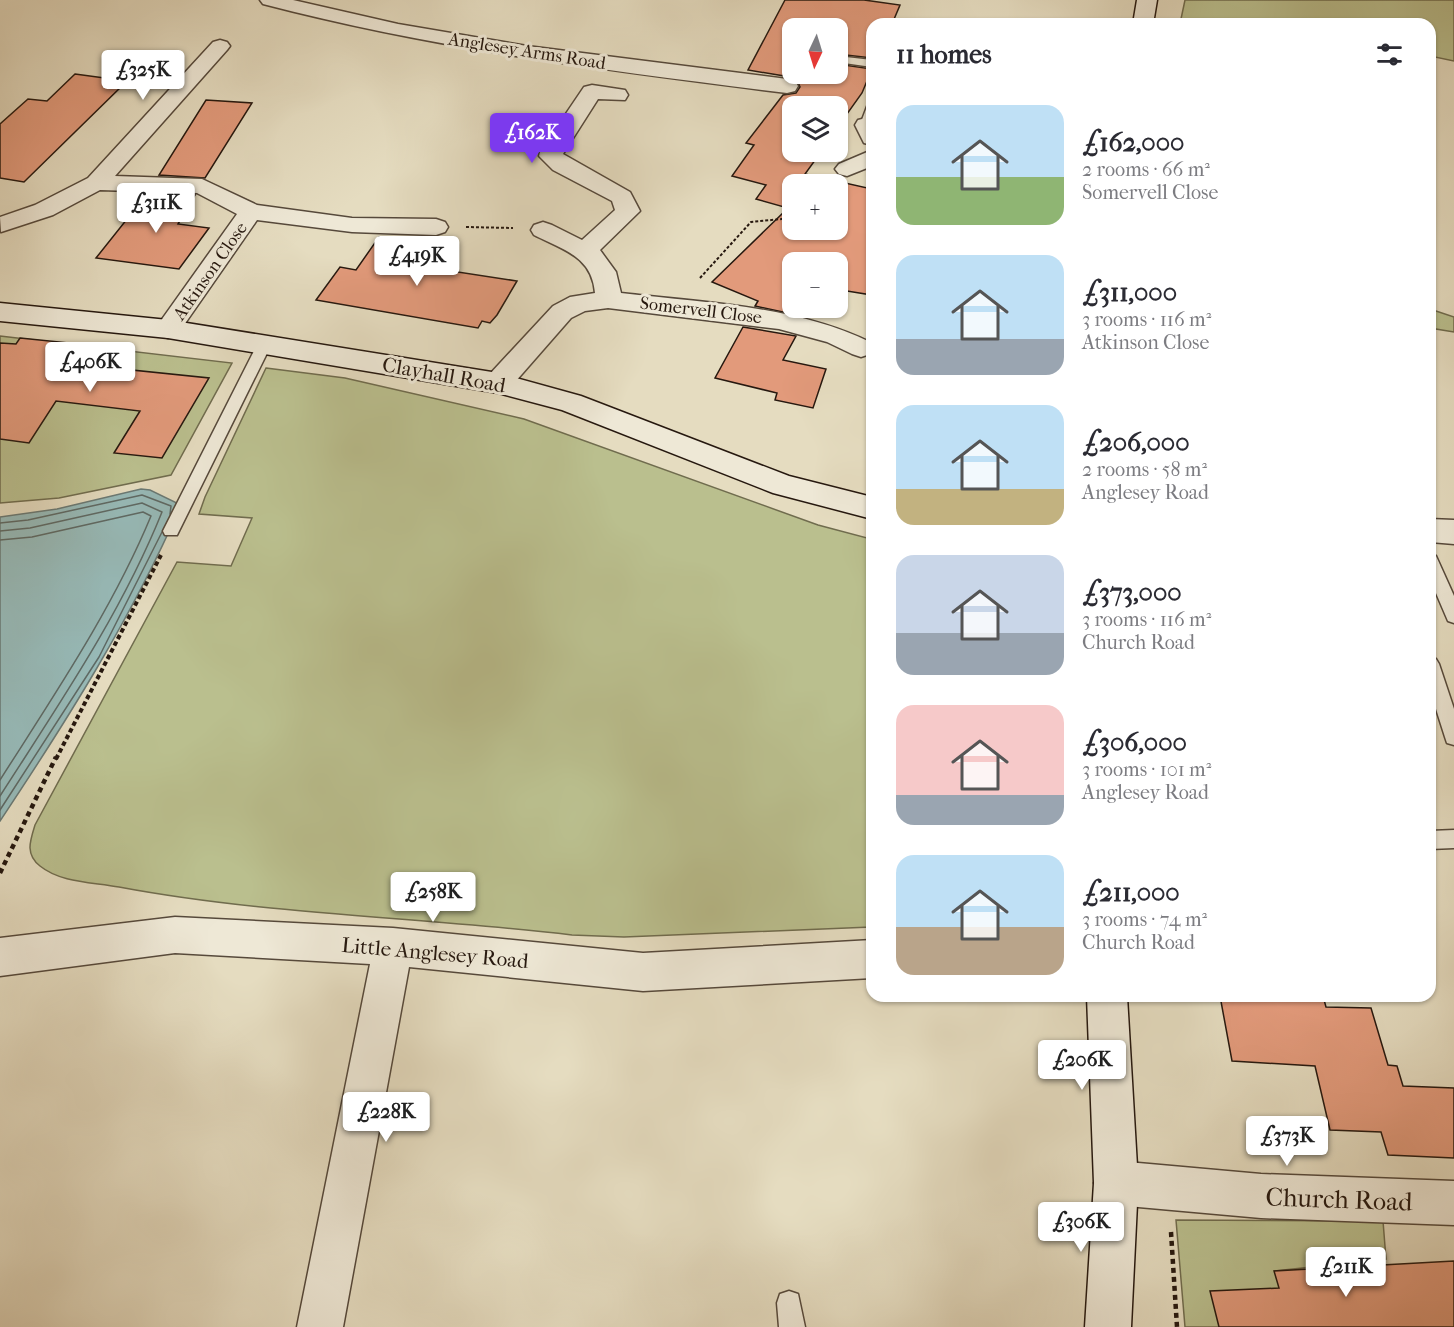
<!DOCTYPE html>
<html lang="en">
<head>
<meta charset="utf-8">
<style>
	:root { --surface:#fff; --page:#f2f2f3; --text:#2b2b33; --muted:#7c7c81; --accent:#7c3aed }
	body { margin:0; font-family:"IM FELL French Canon",serif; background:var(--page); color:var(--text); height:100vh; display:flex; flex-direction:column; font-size:22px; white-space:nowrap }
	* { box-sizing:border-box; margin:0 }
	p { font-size:20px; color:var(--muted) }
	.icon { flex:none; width:33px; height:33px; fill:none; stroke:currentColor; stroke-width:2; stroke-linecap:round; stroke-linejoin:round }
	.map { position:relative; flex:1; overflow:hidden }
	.sheet { position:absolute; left:866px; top:18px; width:570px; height:984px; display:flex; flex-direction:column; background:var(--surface); border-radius:18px; box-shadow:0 2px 4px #0004 }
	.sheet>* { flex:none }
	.needle { width:39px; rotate:184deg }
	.buttons { position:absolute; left:782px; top:18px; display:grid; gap:12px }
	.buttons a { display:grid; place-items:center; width:66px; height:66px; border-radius:12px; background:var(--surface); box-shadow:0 2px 4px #0004; font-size:30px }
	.price { position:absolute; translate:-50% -51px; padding:0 14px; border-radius:6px; background:#fff; color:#222; font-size:20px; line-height:39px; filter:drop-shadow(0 2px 3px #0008) }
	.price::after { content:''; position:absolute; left:50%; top:36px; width:18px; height:14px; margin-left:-9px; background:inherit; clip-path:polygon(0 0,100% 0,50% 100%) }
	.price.selected { background:var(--accent); color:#fff }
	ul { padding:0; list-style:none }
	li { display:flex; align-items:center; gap:18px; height:150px; padding:0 30px }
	li span { display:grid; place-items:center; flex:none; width:168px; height:120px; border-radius:18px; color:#555 }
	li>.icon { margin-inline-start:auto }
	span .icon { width:72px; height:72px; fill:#fffc; stroke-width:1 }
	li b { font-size:26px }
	h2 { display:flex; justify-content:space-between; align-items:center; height:72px; padding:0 30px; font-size:26px }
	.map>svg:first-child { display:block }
</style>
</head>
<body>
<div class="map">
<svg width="1454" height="1327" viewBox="0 0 1454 1327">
	<rect width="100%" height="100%" fill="#e5dcc0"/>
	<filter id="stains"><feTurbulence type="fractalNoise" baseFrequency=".00333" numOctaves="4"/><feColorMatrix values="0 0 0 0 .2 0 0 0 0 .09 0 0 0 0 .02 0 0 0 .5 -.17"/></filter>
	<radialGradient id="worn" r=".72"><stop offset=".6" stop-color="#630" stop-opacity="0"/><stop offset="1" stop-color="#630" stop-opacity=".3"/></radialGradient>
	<path fill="#babf8e" stroke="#706c4e" stroke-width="1.5" d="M1185,0H1454V61L1430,56V24H1212L1181,19Z
		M1430,309L1454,317V332L1430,328Z
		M0,336L232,363L171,475L59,498L0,503Z
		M266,368L345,378L524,419L818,525L871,539V927L624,937L572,935C421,917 268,915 119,887C93,882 61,883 40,866C25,854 30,841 35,825L177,562L231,566L252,518L199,514L205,497Z
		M1176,1220L1383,1221L1386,1259L1275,1271L1291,1327H1185Z"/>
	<path fill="#97bab8" stroke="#6a7974" stroke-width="1.5" d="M141,489L150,490L181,505C132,617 68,719 0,821V517L57,509Z"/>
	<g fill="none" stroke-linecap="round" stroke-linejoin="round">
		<path stroke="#5e6964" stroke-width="1.5" d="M0,523L28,520L142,495L171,506L170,514
			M0,531L30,528L142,503L162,512C121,614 59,704 0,796
			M0,540L32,537L143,512L151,516C112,610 54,695 0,780
			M0,810L99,657L162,532"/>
	</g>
	<path fill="#e29a7b" stroke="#26180f" stroke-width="1.5" fill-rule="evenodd" d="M785,0H864L900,5L892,24H872V58L837,54V28H792V74H837V64L872,69L862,93L837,128V106H792V152H821L805,174L872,189V295L841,290L837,298V262H792V308H811L806,317L755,306L758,301L712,282L788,208L756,199L766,185L732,176L754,145L746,143L783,95L796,93L800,87L796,78L748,70ZM792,184H837V230H792Z
		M75,74L127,81L24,182L0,178V124L28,99L47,101Z
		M206,100L252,103L205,178L159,175Z
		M147,194L195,195L178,224L209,228L179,269L96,258Z
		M379,237L438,247L425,267L517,281L497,315L490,323L482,321L478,328L316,300L340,267L356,270Z
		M743,327L796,336L783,360L826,369L813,408L775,400L777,393L715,378Z
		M20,338L99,346L94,354L104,355L98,363L115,364L113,368L209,378L162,458L114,453L140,411L56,401L29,443L0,439V343L16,344Z
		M1220,996H1323L1326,1007L1371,1008L1388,1065L1397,1066L1403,1086L1454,1088V1158L1388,1155L1381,1132L1330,1130L1315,1066L1232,1061Z
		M1454,1261V1327H1219L1210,1291L1279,1288L1274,1271Z"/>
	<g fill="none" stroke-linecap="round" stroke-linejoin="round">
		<defs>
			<path id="lane" d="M837,56L872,60V67L837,62Z
				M868,104H872V126L866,129L860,125Z
				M265,338L272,343L177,535H165L163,531L258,343Z
				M1430,554L1436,556L1454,596V623L1448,621L1430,579Z
				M1430,657L1436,659L1439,664L1454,709V745L1447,743L1445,737L1430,690Z
				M1454,830V848L1430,849V831Z
				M789,1291L798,1294L805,1327H779L777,1303L780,1294Z"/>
			<path id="street" d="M260,0H293L398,24L527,46L787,79L795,81L798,86L795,91L787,93C610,71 435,49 263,4Z
				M220,40L227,42L230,46L227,50L115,176L202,179L257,205L352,218L436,219L445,222L448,227L445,232L436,235L352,232L257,220L177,335L168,338L159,335L155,329L237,214L197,193L100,190L53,215L1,232L0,217L35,205L88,178L213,42Z
				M592,85L625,90L628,95L625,100L598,99L563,154L630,192L640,211L600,250L616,272L621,293C705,303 793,305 870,342V354L861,357L852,354L827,342L779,329L608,308L585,311L571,318L508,390L498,393L488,390L484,383L488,376L553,306L570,297L595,293C592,256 563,250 534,235L531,230L534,225L543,222L552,225L582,240L615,210L612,201L553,170L539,156L540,152L584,87Z
				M866,118L872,120V145L864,143L855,125L858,120Z
				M872,150V166L847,176L839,174L835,169L839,164Z
				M1430,519L1454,520V544L1430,542Z
				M175,917L393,928L643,953L872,940V978L643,991L409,967L343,1327H297L370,964L175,953L0,976V938Z
				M1116,1161L1261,1174L1454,1181V1225L1261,1218L1116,1205L1101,1198L1094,1183L1101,1168Z"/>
			<path id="secondary" d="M1137,0H1157L1153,24H1133Z
				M0,303L168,320L498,373L581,396L789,476L872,497V519L773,493L562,410L498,393L168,338L0,321Z
				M1087,996H1127L1138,1183L1131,1327H1085L1094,1183Z"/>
		</defs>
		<use href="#lane" stroke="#56493b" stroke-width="3"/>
		<use href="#street" stroke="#56493b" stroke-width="3"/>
		<use href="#secondary" stroke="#26180f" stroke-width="3"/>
		<path stroke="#26180f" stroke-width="2" stroke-dasharray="3 2" stroke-linecap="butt" d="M466,227L513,228
			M700,278L751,222L792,218"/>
		<path stroke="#26180f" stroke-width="4" stroke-dasharray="4.5 3" stroke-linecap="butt" d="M56,759L161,555"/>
		<path stroke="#26180f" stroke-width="4.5" stroke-dasharray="5 4" stroke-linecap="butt" d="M0,873L56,757
			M1171,1232L1177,1327"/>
		<use href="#lane" fill="#eee8d6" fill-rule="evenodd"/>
		<use href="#street" fill="#eee8d6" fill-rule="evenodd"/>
		<use href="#secondary" fill="#eee8d6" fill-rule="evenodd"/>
	</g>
	<g text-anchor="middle" stroke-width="6" stroke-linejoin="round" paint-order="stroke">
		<g font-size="18" fill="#26180f" stroke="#eee8d6">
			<text transform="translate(527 51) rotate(9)" y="6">Anglesey Arms Road</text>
			<text transform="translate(210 271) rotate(-55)" y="6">Atkinson Close</text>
			<text transform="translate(701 310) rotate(7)" y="6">Somervell Close</text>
		</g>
		<g font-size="21" fill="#26180f" stroke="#eee8d6">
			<text transform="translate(444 375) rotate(10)" y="7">Clayhall Road</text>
			<text transform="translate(435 953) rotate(5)" y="7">Little Anglesey Road</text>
		</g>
		<g font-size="26" fill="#26180f" stroke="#eee8d6">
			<text transform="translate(1339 1199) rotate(2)" y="9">Church Road</text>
		</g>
	</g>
	<rect width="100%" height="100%" filter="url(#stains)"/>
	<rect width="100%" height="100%" fill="url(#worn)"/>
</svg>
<div class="buttons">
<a><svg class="needle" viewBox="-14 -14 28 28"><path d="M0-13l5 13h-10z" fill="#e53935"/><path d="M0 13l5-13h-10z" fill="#7c7c81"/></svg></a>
<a><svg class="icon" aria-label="layers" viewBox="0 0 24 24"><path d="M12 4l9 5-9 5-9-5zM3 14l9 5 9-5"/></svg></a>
<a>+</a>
<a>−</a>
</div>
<b class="price" style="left:143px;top:101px">£325K</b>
<b class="price selected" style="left:532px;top:164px">£162K</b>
<b class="price" style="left:156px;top:234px">£311K</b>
<b class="price" style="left:417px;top:287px">£419K</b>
<b class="price" style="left:90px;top:393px">£406K</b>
<b class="price" style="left:433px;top:923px">£258K</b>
<b class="price" style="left:1082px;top:1091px">£206K</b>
<b class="price" style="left:386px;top:1143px">£228K</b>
<b class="price" style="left:1287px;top:1167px">£373K</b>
<b class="price" style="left:1081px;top:1253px">£306K</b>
<b class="price" style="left:1346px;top:1298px">£211K</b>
<section class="sheet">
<h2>11 homes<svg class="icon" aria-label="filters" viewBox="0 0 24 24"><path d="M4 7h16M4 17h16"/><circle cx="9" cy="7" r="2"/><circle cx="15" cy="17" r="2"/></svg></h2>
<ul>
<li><span style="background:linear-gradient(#bfe0f5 60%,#8fb573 0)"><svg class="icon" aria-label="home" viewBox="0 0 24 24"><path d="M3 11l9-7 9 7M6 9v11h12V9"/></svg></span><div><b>£162,000</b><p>2 rooms · 66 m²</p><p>Somervell Close</p></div></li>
<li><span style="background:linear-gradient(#bfe0f5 70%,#9aa5b1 0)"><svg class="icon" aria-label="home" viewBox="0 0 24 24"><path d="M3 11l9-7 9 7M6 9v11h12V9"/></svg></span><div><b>£311,000</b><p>3 rooms · 116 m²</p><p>Atkinson Close</p></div></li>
<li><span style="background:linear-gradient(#bfe0f5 70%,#c2b280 0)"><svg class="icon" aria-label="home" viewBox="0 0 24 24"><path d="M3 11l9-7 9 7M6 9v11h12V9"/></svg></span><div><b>£206,000</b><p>2 rooms · 58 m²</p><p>Anglesey Road</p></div></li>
<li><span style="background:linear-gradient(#c9d6e8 65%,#9aa5b1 0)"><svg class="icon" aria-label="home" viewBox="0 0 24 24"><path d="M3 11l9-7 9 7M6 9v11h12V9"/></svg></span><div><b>£373,000</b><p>3 rooms · 116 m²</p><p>Church Road</p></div></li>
<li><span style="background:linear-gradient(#f6c9c9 75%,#9aa5b1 0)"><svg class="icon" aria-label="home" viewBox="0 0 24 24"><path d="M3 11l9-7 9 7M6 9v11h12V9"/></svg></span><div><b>£306,000</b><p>3 rooms · 101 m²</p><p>Anglesey Road</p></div></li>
<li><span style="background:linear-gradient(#bfe0f5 60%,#b9a48a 0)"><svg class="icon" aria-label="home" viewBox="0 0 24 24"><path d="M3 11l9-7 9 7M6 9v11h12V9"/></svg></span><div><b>£211,000</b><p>3 rooms · 74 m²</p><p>Church Road</p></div></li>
</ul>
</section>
</div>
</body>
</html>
